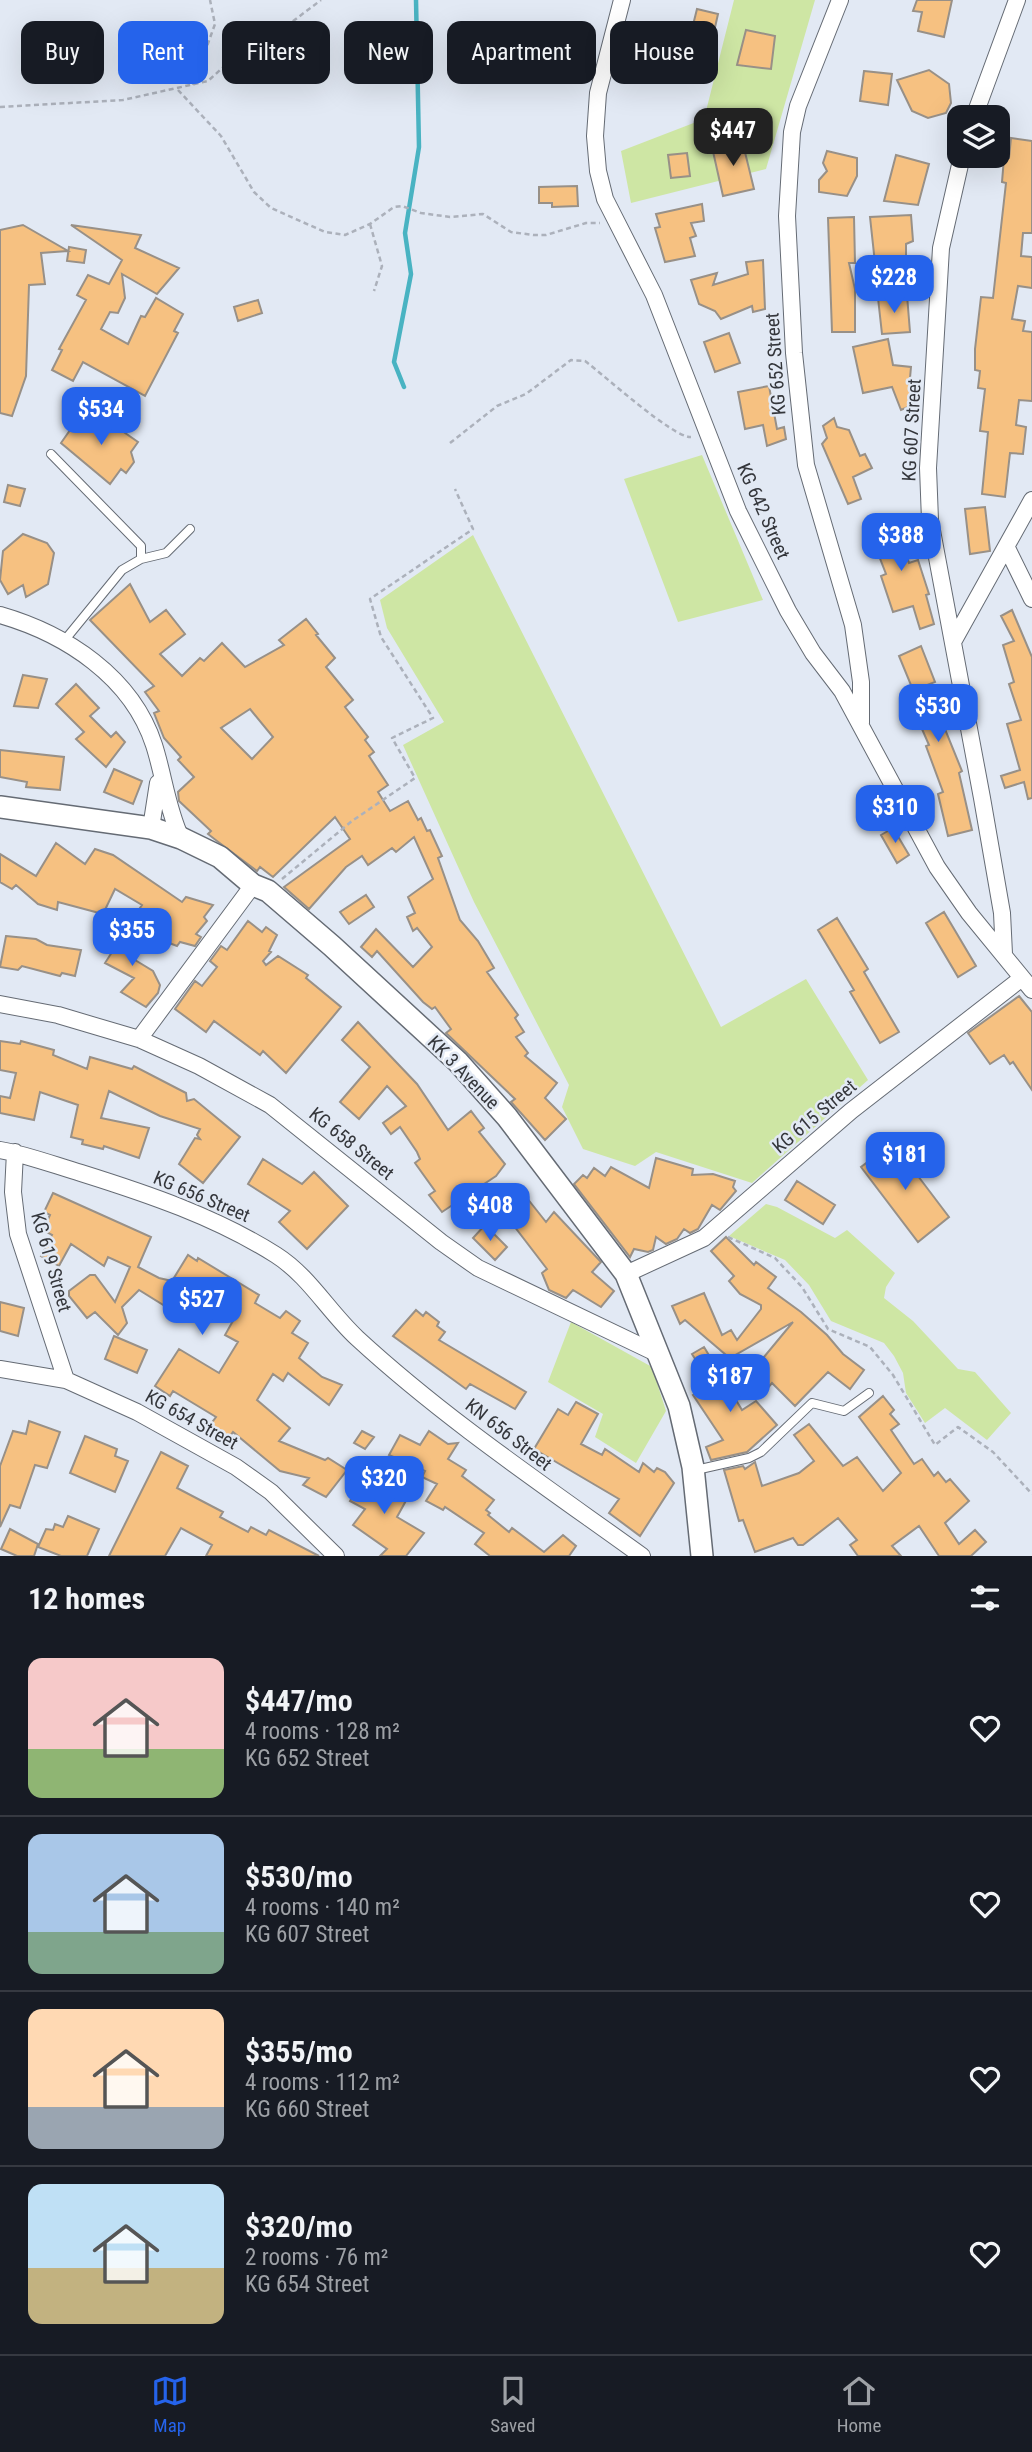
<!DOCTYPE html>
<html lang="en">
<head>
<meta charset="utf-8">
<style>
	:root { --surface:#171b24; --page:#242831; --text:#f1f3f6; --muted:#9ea1a6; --line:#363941; --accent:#2563eb }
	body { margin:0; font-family:"Roboto Condensed",sans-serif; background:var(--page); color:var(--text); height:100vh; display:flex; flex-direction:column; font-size:26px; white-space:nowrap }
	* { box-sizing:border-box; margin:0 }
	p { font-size:23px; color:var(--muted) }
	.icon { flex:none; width:38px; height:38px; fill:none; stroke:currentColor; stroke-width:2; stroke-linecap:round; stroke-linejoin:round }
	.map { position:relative; height:1556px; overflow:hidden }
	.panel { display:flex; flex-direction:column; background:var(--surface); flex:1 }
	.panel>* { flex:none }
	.top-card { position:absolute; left:21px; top:21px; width:990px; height:63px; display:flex; gap:14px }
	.tools { position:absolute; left:947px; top:105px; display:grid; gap:14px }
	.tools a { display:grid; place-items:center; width:63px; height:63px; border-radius:14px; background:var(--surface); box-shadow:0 7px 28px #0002; font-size:35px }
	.price { position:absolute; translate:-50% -60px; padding:0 16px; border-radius:14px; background:var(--accent); color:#fff; font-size:23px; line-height:46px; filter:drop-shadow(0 2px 4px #0008) }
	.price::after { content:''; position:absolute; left:50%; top:42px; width:21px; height:16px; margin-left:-10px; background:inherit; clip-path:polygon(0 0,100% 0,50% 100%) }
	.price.current { background:#222; color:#fff }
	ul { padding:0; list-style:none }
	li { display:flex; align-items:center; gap:21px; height:175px; padding:0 28px }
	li+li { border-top:2px solid var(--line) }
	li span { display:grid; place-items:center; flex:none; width:196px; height:140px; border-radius:14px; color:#555 }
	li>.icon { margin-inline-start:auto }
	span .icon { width:84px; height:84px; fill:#fffc; stroke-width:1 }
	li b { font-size:30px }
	h2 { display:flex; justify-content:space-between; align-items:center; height:84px; padding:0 28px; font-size:30px }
	.tag { padding:0 24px; border-radius:14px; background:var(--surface); box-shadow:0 7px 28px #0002; font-size:24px; line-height:63px }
	.tag.current { background:var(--accent); color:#fff }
	.dock { display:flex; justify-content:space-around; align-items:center; height:98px; border-top:2px solid var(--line); background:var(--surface); font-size:19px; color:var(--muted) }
	.dock a { display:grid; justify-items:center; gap:4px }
	.dock .current { color:var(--accent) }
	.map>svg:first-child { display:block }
</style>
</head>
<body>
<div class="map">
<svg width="1032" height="1556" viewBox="0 0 1032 1556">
	<rect width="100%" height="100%" fill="#e2e9f4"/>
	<path fill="#cee6a4" d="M734,0H815L766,169L631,203L621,151L704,119Z
		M702,455L763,600L678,622L624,479Z
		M473,535L721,1027L806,979L868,1080L752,1183L656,1152L635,1166L583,1149L562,1107L569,1085L474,902L403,745L444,722L387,628L380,600Z
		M766,1204L777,1207L835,1238L847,1230L895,1273L886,1287L884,1298L913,1321L958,1369L975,1372L1011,1413L987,1440L945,1408L925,1423L906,1393L903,1373L894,1356L884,1343L831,1321L809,1285L785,1260L729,1236Z
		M571,1322L652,1367L666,1411L636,1463L595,1437L603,1414L548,1382Z"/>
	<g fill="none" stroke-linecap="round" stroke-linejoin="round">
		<path stroke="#49b3c2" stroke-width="4.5" d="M404,387L394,362L411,274L405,233L419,147L416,0"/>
	</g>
	<path fill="#f6c181" stroke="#989087" stroke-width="2" fill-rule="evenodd" d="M917,0H952L944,37L918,31L922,12L913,11Z
		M697,9L718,14L709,54L687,49Z
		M746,30L775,36L771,69L737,65Z
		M929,70L949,84L951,103L946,113L928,118L912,111L897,80Z
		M864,71L892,74L888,105L860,101Z
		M1011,138L1032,141V233H1023L1021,256L1032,257V288L1018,286L1012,319L1025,321L1023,331L1032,332V401L1019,400L1016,425L1026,427L1023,454L1010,453L1005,497L982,494L988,432L980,431L985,389L978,388L980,371L975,370V349L981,297L993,298L1006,183L1002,182L1004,158H1009Z
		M742,140L754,189L723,196L712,147Z
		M827,151L857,158V176L847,196L819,192V180L827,171L823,163Z
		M687,153L690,176L671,178L668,155Z
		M896,155L929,164L918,205L884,201Z
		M577,186L578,206L552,207V203H539V187Z
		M702,204L704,221L691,223L696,236L690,238L695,256L665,262L655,228L660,227L656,214Z
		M911,215L913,241L906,244V264L875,263L870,217Z
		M854,217L855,263H849L855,289V332H832L828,218Z
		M23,225L68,251L41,253L45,284L29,285L26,376L12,416L0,413V230Z
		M71,225L141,235L135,248L179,268L157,294L122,274L125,298L118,313L110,312L101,329L128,344L141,316L145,317L156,298L183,314L174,331L178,333L145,396L83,362L73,381L52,370L62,350L59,349L86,300L77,295L88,275L109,284L122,260Z
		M69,247L86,250L84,263L67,261Z
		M763,260L765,309L753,312L752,306L721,319L715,311L699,304L691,280L717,273L713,285L748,274L746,262Z
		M907,295L910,332L882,334L878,298Z
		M258,300L262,313L238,321L234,307Z
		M729,333L740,363L715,372L704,342Z
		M888,339L893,365L911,367L909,389L915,404L901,410L892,387L863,393L853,347Z
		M769,386L777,429L784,427L786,439L767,446L763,425L745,429L738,392Z
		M82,413L107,431L112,424L138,442L131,452L134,462L126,473L121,469L110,484L61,443Z
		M834,418L837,427L849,430L860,456L865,454L872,468L853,477L861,499L848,504L822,444L827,438L823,426Z
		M8,485L25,489L20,506L4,502Z
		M985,507L990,551L970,554L965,509Z
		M893,516L909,563L918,560L929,594L926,595L934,624L920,629L913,606L893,612L881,576L886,574L872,538L876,537L872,522Z
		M23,534L47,543L54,553L48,584L26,597L23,585L8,594L0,580L3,551Z
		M130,584L150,622L166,610L185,634L160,654L182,676L200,658L204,661L222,643L245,667L284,645L279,640L306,619L318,634L316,635L335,658L326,667L353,700L345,707L368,737L365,740L374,752L369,756L388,785L378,792L390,811L408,801L418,820L421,818L427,831L430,830L442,856L438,858L460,920L478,941L494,968L487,972L518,1015L515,1018L524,1032L516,1037L528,1053L525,1056L557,1083L545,1098L566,1119L545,1140L511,1102L515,1099L446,1033L451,1029L435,1007L432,1009L423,1002L377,951L372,957L361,947L376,929L413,967L432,947L417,928L413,931L407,917L415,913L408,897L433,879L414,837L396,852L392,848L368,865L362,856L346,867L309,909L284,887L350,839L335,817L273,877L260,867L257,871L217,841L208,834L211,831L179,801L178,792L194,777L178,760L181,757L164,738L154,713L159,711L145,692L154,686L90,620ZM250,709L273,737L252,759L221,728Z
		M1012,610L1032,657V798L1028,799L1024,782L1005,788L1001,776L1020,770L1007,724L1021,720L1009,684L1014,682L1003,645L1014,641L1001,616Z
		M921,646L935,682L927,685L962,771L959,773L972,830L948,836L938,794L943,792L926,746L929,745L911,704L918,702L899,656Z
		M23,675L47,679L38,708L14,706Z
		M76,684L99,708L90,716L111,737L116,732L125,742L106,767L76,739L84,732L56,704Z
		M0,750L64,757L60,790L26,787L27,782L0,777Z
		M114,769L142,781L133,804L104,792Z
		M893,828L909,855L897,863L881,835Z
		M56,843L85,864L95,849L113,855L182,902L186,897L213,905L204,917L207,921L196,934L201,937L195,946L180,942L177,946L146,934L154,920L138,911L142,905L115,889L103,914L58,902L57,910L38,904L16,885L12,889L0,882V854L36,876Z
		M366,895L374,907L349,924L340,912Z
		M944,912L976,966L958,977L926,923Z
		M837,918L868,969L864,972L899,1032L880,1043L850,992L854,990L818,930Z
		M248,921L262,932L266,927L277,935L269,951L271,952L263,961L266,965L278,956L308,975L306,978L341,1007L286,1073L263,1051L260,1055L214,1021L206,1032L175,1009L195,981L202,986L217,967L210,961L221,946L227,950Z
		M109,928L144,945L135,960L153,971L160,985L158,993L146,1007L121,992L134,978L105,963L114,949L102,941Z
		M6,936L36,939L47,945L81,950L75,976L62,973L60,976L22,966L18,970L0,967Z
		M1019,996L1032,1012V1090L1013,1062L1010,1064L1004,1055L990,1064L968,1033Z
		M358,1022L417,1084L448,1130L471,1111L484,1128L479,1132L505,1164L496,1176L442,1212L429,1195L435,1191L415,1163L420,1159L417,1152L400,1127L391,1134L383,1123L406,1106L387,1086L359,1119L340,1102L370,1067L342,1040Z
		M0,1041L20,1044L21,1041L54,1050L53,1055L87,1069L90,1057L132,1069L134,1066L186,1093L187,1101L194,1099L240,1137L203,1183L179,1164L195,1138L200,1139L197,1135L200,1129L160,1116L109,1091L101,1118L149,1128L139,1158L104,1146L103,1149L82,1144L83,1140L71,1137L78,1105L40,1092L34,1120L0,1113V1096L10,1098L16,1073L0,1070Z
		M893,1143L949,1217L918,1242L861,1167Z
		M656,1158L693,1169L692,1175L713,1174L735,1181L733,1187L736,1191L720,1210L712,1205L698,1229L690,1233L684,1229L677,1239L666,1244L656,1237L653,1250L648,1252L634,1249L630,1257L574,1184L583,1175L587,1178L594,1168L605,1176L611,1167L649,1188Z
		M263,1159L302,1184L314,1172L348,1206L307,1249L279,1222L290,1211L248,1184Z
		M797,1181L835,1205L823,1224L785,1200Z
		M519,1188L546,1222L554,1212L601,1262L592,1272L614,1291L601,1307L573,1290L566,1298L549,1290L542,1273L547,1269L498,1205Z
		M53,1193L151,1237L138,1267L159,1278L172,1281L188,1255L197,1261L198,1258L259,1295L255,1303L280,1318L286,1311L300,1321L292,1333L308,1343L299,1358L322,1377L342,1385L329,1405L288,1373L283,1381L273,1374L257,1400L290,1428L279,1441L325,1460L328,1458L347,1470L326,1497L303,1485L309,1478L280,1471L233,1432L225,1443L207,1429L216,1417L173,1391L170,1396L155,1386L179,1349L219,1373L238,1342L225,1335L234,1319L198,1298L186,1319L139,1290L122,1307L127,1323L118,1335L95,1312L87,1318L69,1296V1291L90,1275H95L115,1302L130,1267L108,1257L104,1266L71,1244L59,1266L41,1256L52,1235L43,1230L50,1215L44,1212Z
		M485,1225L507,1247L495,1260L473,1238Z
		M726,1237L754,1265L756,1262L776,1277L768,1288L801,1312L827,1335L843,1354L864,1370L850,1389L828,1372L795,1406L772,1383L766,1390L749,1375L793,1322L732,1357L734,1362L729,1358L719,1364L726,1355L685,1320L680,1324L672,1306L704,1293L722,1335L731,1330L737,1340L761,1309V1305L740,1294L729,1281L734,1276L711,1251Z
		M0,1302L24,1308L18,1336L0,1331Z
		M416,1310L423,1316L426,1312L439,1322L437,1326L445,1332L439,1340L526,1392L515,1409L470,1384L466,1389L393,1336Z
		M114,1336L147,1350L137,1373L105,1359Z
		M704,1347L742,1410L756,1401L777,1425L747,1452L711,1460L706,1447L723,1440L693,1395L711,1384L692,1354Z
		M883,1396L894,1410L890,1414L899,1424L891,1430L914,1464L922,1459L934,1476L938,1472L946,1482L950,1479L969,1501L945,1523L959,1544L975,1530L986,1542L971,1556H939L919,1526L892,1546L901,1556H858L850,1545L857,1540L838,1518L803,1545H798L793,1538L755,1552L743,1520L739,1521L724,1470L743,1466L745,1469L755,1462L762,1486L799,1473L814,1461L794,1435L809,1424L843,1466L857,1457L883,1491L901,1473L859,1417Z
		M576,1402L598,1414L581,1444L602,1455L605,1449L639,1472L643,1463L654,1472L657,1468L665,1472L674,1483L640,1536L609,1513L619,1499L534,1449L558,1409L568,1415Z
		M29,1421L60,1432L47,1468L35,1465L20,1508L10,1505L0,1527V1466L13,1431L26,1434Z
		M362,1431L374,1437L365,1449L354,1443Z
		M429,1431L448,1444L458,1443L448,1459L466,1470L462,1476L494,1500L486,1510L490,1513L488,1515L509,1532L512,1528L544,1552L563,1535L576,1546L569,1556H490L475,1544L484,1533L445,1507L443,1510L426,1501L437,1484L422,1477L425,1471L389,1455L400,1435L420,1445Z
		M85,1436L117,1449L115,1456L128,1461L115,1492L70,1473Z
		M161,1452L188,1466L177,1488L223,1512L220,1517L248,1532L251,1527L266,1535L269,1530L319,1556H206L212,1545L181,1528L165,1556H109Z
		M367,1470L408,1497L397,1517L424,1533L406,1556H380L387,1549L353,1525L365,1509L350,1501Z
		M68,1516L99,1529L87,1556H61L38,1547L46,1529L53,1530L55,1524L63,1527Z
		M10,1529L38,1544L34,1556H17L1,1549Z"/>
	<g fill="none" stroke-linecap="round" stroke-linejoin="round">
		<defs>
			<path id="lane" d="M51,454L141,546V559L122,570L64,641
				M141,559L166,553L190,529
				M696,1470L749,1458L761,1452L812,1403L844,1411L869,1393"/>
			<path id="street" d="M622,0L598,93L595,136L598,171L605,199L654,295L738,511L788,611L813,653L842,691L937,867L969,913L1032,990
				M840,0L798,106L792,132L787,216L794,353L806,465L853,625L861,682V723
				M974,117L1017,0
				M962,156L941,248L928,468L930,520L982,798L1002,913L1004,954
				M1007,548L1032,599
				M0,615C66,634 132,677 154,745C164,776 167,808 181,838
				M954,640L1032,500
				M151,828L158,783
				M0,1004L58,1015L139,1039L199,1066L270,1105L441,1242L478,1268L660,1355
				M139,1039L253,885
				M0,1150C28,1155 54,1165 81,1173C148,1194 216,1217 276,1255C309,1276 328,1311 357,1338C445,1419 545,1486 642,1556
				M15,1152L13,1192L18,1234L66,1380
				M626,1274L704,1238L851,1111L1022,978
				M0,1369L66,1380L137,1412L236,1467L271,1492L336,1556"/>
			<path id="secondary" d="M0,807L151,828L181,838L220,857L253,885L268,891L332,946L458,1062L507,1117L626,1274L679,1406L693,1467L702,1556"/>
		</defs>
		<use href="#lane" stroke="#656b74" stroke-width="10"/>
		<use href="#street" stroke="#656b74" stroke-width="18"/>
		<use href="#secondary" stroke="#656b74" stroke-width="24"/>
		<path stroke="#acb1bb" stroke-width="2.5" stroke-dasharray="5 3.5" stroke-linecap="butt" d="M193,85L215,24L210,0
			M178,90L221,136L254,192L271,208L325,232L345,235L370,224L394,207L402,206L421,213L450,217L483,214L511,232L533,235H546L586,223H600
			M0,107L123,100L208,81L230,61L276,34L321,0
			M370,224L382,266L374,291
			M450,443L497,406L526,394L571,360L585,361C604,375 673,438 691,437
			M282,879L352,821L415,778L392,738L433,718L381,637L370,599L473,529L455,489
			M728,1237L775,1258L802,1287L828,1329L870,1347L893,1375L935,1445L958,1427L993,1452L1032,1494"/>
		<use href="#lane" stroke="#fff" stroke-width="8"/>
		<use href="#street" stroke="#fff" stroke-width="16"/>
		<use href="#secondary" stroke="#fff" stroke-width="21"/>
	</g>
	<g text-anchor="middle" stroke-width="5" stroke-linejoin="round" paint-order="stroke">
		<g font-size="19" fill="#34363b" stroke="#e2e9f4">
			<text transform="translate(775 364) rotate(-94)" y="7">KG 652 Street</text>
			<text transform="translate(911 430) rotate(-87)" y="7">KG 607 Street</text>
			<text transform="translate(764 511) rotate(66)" y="7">KG 642 Street</text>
			<text transform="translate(464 1072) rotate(46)" y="7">KK 3 Avenue</text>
			<text transform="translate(814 1116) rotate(-40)" y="7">KG 615 Street</text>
			<text transform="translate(352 1143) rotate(39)" y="7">KG 658 Street</text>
			<text transform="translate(202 1196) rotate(23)" y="7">KG 656 Street</text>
			<text transform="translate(52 1262) rotate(74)" y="7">KG 619 Street</text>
			<text transform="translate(192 1419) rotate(29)" y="7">KG 654 Street</text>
			<text transform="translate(509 1434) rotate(38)" y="7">KN 656 Street</text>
		</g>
	</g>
</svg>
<div class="tools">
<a><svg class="icon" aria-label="layers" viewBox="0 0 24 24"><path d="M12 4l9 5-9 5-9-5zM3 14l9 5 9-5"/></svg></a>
</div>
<b class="price current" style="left:733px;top:168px">$447</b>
<b class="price" style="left:894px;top:315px">$228</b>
<b class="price" style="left:101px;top:447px">$534</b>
<b class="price" style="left:901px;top:573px">$388</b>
<b class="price" style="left:938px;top:744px">$530</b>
<b class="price" style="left:895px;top:845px">$310</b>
<b class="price" style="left:132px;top:968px">$355</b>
<b class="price" style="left:905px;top:1192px">$181</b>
<b class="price" style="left:490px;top:1243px">$408</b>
<b class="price" style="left:202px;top:1337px">$527</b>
<b class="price" style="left:730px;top:1414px">$187</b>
<b class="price" style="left:384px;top:1516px">$320</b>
<div class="top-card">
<a class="tag">Buy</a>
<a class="tag current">Rent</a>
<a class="tag">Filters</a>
<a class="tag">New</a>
<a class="tag">Apartment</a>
<a class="tag">House</a>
</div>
</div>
<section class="panel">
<h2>12 homes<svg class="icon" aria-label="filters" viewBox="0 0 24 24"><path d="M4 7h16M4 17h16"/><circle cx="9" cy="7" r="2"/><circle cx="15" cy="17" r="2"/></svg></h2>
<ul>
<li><span style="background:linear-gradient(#f6c9c9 65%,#8fb573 0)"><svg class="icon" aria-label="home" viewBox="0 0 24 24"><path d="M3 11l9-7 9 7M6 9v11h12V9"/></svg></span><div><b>$447/mo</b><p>4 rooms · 128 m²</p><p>KG 652 Street</p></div><svg class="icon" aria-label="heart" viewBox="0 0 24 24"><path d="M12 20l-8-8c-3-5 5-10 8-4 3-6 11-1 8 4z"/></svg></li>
<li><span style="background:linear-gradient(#a9c7e8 70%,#7fa58c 0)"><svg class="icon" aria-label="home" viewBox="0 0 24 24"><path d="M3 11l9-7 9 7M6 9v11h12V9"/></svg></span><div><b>$530/mo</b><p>4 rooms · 140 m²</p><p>KG 607 Street</p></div><svg class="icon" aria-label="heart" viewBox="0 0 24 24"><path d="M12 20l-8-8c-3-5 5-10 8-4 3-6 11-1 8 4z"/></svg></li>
<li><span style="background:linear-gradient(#ffd9b3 70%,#9aa5b1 0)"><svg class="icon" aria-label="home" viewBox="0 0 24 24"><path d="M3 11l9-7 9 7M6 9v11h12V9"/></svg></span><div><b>$355/mo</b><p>4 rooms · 112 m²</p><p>KG 660 Street</p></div><svg class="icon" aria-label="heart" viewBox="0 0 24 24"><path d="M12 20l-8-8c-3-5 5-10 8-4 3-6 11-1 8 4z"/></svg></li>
<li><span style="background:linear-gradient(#bfe0f5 60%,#c2b280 0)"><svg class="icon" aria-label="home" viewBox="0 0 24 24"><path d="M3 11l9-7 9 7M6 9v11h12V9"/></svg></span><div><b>$320/mo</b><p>2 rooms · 76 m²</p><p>KG 654 Street</p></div><svg class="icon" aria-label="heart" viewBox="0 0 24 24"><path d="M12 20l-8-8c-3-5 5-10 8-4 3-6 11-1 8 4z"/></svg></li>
</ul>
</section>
<nav class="dock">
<a class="current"><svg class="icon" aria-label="map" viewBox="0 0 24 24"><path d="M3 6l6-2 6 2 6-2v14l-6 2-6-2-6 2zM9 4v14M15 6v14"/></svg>Map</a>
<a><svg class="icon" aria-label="saved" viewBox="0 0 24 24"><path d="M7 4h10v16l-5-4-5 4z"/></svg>Saved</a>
<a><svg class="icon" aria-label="home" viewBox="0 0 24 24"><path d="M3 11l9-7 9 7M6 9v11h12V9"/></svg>Home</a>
</nav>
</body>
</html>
